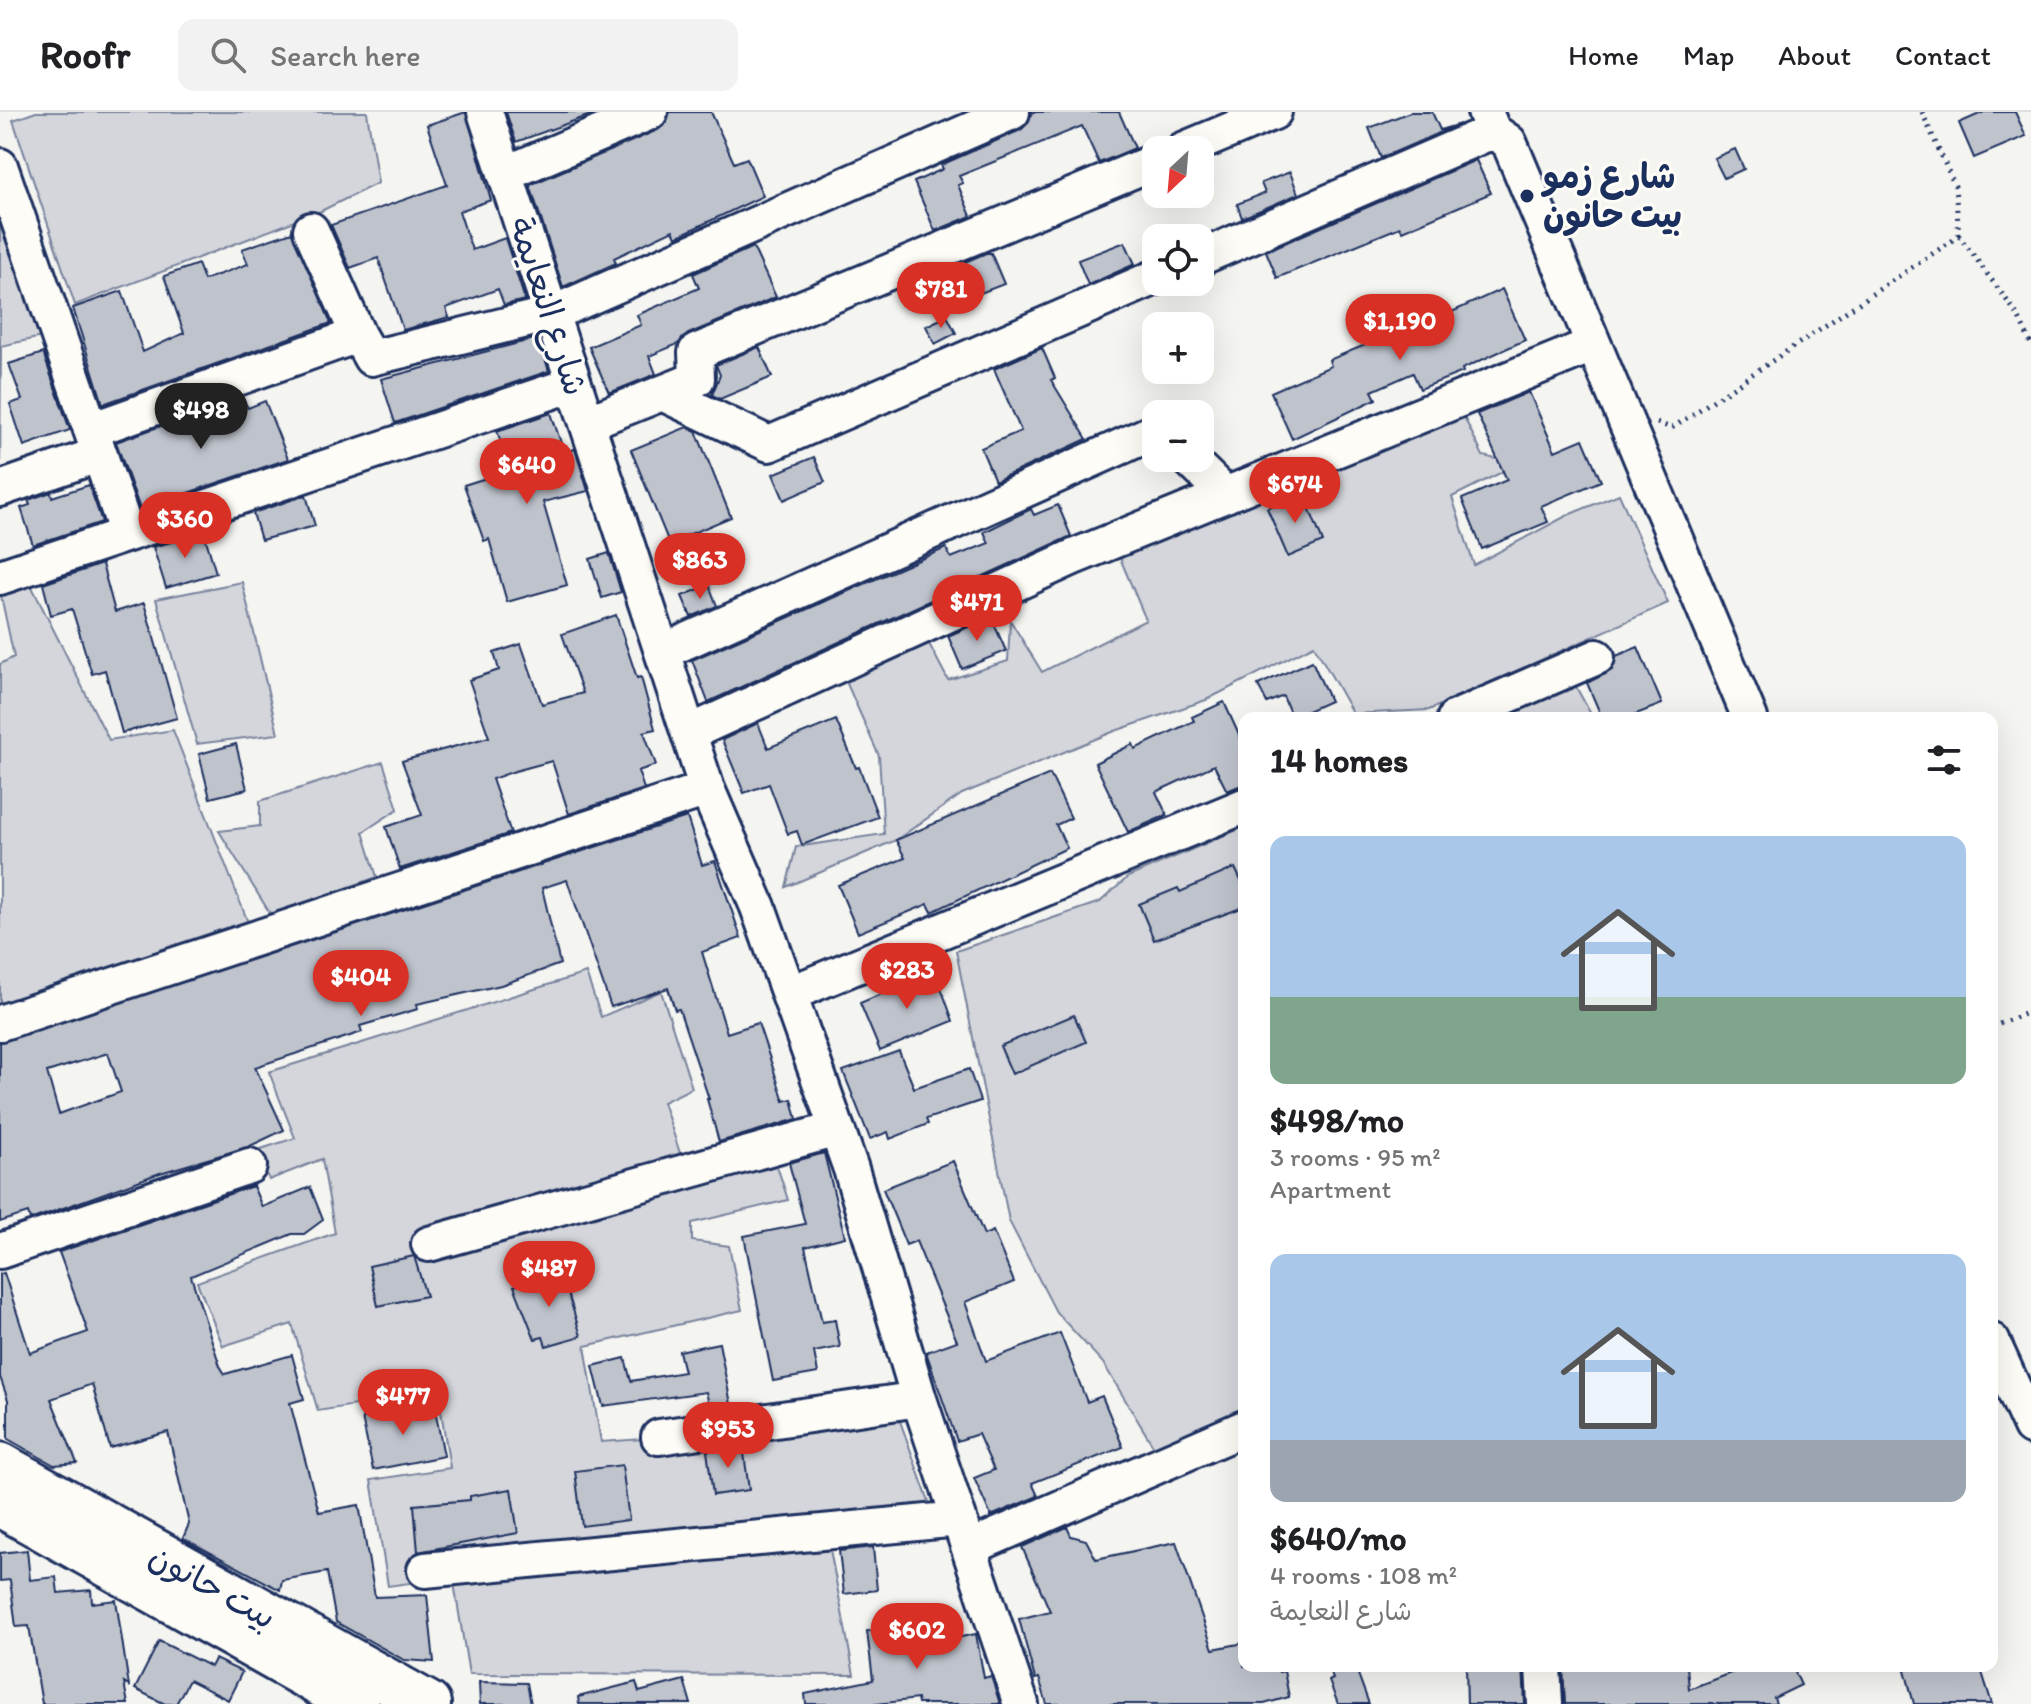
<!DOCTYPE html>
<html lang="en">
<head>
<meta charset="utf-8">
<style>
	:root { --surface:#fff; --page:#f2f2f2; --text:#202124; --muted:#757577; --line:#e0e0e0; --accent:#d93025 }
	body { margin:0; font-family:Itim,"Playpen Sans Arabic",sans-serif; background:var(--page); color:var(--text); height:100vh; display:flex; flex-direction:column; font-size:30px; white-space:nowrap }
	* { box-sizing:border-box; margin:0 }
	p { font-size:26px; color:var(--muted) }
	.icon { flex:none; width:44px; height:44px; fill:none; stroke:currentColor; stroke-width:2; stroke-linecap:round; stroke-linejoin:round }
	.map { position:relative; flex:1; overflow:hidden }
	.panel { position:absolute; left:1238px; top:600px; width:760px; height:960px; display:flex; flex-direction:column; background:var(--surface); border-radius:16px; box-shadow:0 8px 32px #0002 }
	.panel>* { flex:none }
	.needle { width:52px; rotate:206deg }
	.buttons { position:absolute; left:1142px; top:24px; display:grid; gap:16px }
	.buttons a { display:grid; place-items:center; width:72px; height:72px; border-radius:16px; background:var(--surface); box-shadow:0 8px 32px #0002; font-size:40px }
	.price { position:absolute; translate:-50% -68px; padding:0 18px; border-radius:28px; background:var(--accent); color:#fff; font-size:26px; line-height:52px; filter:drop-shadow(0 2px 4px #0008) }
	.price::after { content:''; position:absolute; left:50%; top:48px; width:24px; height:18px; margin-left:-12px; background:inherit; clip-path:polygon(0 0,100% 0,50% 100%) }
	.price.on { background:#222; color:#fff }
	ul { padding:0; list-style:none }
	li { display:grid; align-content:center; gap:16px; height:424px; padding:0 32px }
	li span { display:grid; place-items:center; height:248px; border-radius:16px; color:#555 }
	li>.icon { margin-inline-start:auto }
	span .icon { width:144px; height:144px; fill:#fffc; stroke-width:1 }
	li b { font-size:34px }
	h2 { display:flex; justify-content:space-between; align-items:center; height:96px; padding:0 32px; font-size:34px }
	header { display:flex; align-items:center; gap:48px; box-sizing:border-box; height:112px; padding:0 40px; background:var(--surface); border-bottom:2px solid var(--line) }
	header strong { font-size:38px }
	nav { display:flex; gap:44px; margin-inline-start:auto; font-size:28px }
	.search { width:560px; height:72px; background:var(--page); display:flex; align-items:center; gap:20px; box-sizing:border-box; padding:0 28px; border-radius:16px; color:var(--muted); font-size:30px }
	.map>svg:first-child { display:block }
</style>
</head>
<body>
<header>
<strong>Roofr</strong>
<div class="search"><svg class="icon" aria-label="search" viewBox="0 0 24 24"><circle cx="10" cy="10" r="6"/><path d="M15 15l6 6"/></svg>Search here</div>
<nav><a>Home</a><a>Map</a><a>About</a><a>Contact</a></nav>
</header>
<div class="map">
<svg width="2031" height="1592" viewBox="0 0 2031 1592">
	<rect width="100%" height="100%" fill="#f4f4f1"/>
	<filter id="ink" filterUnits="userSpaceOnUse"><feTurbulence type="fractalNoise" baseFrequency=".0125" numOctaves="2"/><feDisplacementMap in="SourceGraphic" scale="16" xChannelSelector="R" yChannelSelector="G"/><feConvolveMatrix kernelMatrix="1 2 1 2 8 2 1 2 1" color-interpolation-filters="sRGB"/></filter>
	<g filter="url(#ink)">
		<path fill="#d4d6db" stroke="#78829c" stroke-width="2" d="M36,0H367L378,71L321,99L75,193L13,8Z
			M8,112L46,224L1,234L0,362V114Z
			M1464,305L1483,344L1518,352L1452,385L1474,453L1568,403L1619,382L1668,491L1429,598L1353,602L1314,533L1206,588L1115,619L962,682L896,728L786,775L796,735L884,722L879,644L844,565L925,524L948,568L1008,549L1010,508L1042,560L1146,508L1120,446Z
			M29,469L109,628L173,618L251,818L0,899V552L14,545L0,479Z
			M242,470L278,622L197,632L156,487Z
			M1575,573L1593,606H1493Z
			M383,650L398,697L363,720L377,765L271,803L219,719L260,714V689Z
			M1244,715V1298L1155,1337L1103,1251L1056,1200L1009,1109L956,839L1100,790L1128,765Z
			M586,861L601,905L661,879L692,976L663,990L682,1047L769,1029L788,1088L692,1111V1129L729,1134L742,1198L585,1234L601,1330L900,1309L930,1393L824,1406L854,1563L469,1562L453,1465L388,1474L371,1368L450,1356L438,1280L318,1299L292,1212L223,1234L197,1170L335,1121L322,1047L269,1068L258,1038L295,1026L269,960Z"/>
		<path fill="#bfc3cc" stroke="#1b2f5e" stroke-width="2" fill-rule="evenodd" d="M466,0L491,88L459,99L472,138L505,126L525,188L504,193L498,177L446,196L449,205L403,218L378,146L350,156L331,113L447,73L427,13Z
			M506,0H596V1L516,30Z
			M670,0H711L734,51L747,46L763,84L676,125L673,118L614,146L616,151L563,175L530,73L658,18L666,11Z
			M1032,0H1119L1135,36L1099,51L1082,14L959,64L963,71L958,73L971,104L935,119L914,70L943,57L941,53L1021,18L1028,11Z
			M1410,0H1432L1440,18L1460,12L1381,46L1369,16Z
			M1984,0H2015L2026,24L1974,46L1959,11Z
			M1735,37L1744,57L1724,66L1714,46Z
			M1476,48L1491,81L1402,119L1400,115L1277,166L1266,139Z
			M1290,60L1298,82L1242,106L1237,92L1265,81L1261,71Z
			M292,120L331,211L103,292L73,196L122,179L143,240L184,221L164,164L198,152L204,168L248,152L242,137Z
			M1125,130L1135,152L1088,173L1078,148Z
			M753,135L776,185L688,222L678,232L649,244L656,262L609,281L589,235L641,213L637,203L699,176L693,162Z
			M986,141H991L1004,172L978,182L965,150Z
			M1502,177L1525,228L1462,257L1463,260L1420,277L1413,261L1372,279L1376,287L1292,327L1271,280L1331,254L1329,248L1439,202L1441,205Z
			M947,204L956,221L935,232L926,214Z
			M538,226L549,259L395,311L381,267Z
			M759,235L772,265L720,287L712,283L720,263L716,253Z
			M1042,236L1055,266L1051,268L1087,327L995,369L981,336L1021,319L994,257Z
			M43,241L70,318L24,334L10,292L22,288L9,252Z
			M1529,280L1555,339L1583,327L1601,369L1541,394L1548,410L1482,437L1462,387L1507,368L1477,302Z
			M242,285L248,296L265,289L288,347L140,397L116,330Z
			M551,301L564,340L575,337L588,379L543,390L567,473L507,490L489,427L484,429L464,373L511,358L497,319Z
			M687,315L696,319L731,405L669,431L631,338Z
			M814,345L825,370L784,388L773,362Z
			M89,373L102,410L33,433L21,396L30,393L28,388L51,380L52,385Z
			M1303,381L1323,430L1288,445L1267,396Z
			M306,383L315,414L261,428L253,401Z
			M1058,393L1071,424L708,590L692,548L946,436L951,446L989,431L984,420L1031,397L1034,403Z
			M204,421L216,461L166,476L153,435Z
			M609,441L621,480L602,486L590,447Z
			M102,452L115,500L144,491L177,606L122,621L105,558L92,562L72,497L51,503L43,472Z
			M709,473L717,494L691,505L682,484Z
			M616,503L637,566L641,565L655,617L644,620L656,653L638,659L644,677L569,702L552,649L515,659L492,667L511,721L400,757L386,715L422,703L402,649L489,625L469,568L499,558L494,541L521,532L542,592L583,581L562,522Z
			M991,505L1006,539L962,557L948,524Z
			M1638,535L1662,592L1626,606H1602L1587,571L1612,558L1616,544Z
			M1312,549L1330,589L1292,606L1283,584L1267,591L1258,573Z
			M1224,590L1244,634V672L1227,679L1214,653L1156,680L1167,703L1128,720L1095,651L1133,632L1135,637L1194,609L1192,605Z
			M836,608L856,656L859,655L878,705L802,733L797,719L788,722L769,672L744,681L722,628L758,611L768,636Z
			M236,632L247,677L210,686L199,642Z
			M1050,662L1071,706L1056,713L1067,736L932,800L928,792L858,821L838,773L905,746L896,728Z
			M687,705L702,753L715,749L741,826L702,840L727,921L758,911L784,989L792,987L797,1007L719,1030L707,987H709L679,897L675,898L668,876L611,895L567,768L542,776L560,852L501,873L417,892L418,897L360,914L362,920L255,955L284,1018L248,1035L160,1061L30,1108L28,1101L0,1110V930ZM108,941L121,980L59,1002L47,960Z
			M1235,756L1244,775V795L1154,828L1139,792L1178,776L1180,780Z
			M935,859L953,909L880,939L860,891Z
			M1074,903L1086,930L1012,962L1000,934Z
			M899,939L914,976L969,957L980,989L926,1007L928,1012L890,1027L888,1020L870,1027L843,959Z
			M824,1041L845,1125L805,1135L822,1210L835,1208L840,1235L814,1240L818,1261L773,1269L744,1124L805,1112L789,1051Z
			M953,1049L984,1123L993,1119L1014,1170L965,1190L986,1249L1060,1221L1087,1290L1102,1284L1123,1335L1032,1371L1038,1384L991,1404L974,1366L994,1358L978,1322L957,1329L926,1240L957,1229L916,1129L906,1133L883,1077Z
			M253,1074L262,1095L310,1075L323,1108L304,1122H292L191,1164L220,1254L225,1262L292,1243L304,1287L290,1291L319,1400L359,1393L375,1485L427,1483L434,1550L404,1548L336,1510L327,1460L282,1468L280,1478L183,1426L189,1412L168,1320L110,1336L92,1272L51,1287L77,1351L54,1353L8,1327V1288L0,1265V1162L4,1161L30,1241L88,1220L59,1140Z
			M414,1144L426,1184L378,1194L369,1154Z
			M562,1161L581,1224L546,1234L543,1225L535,1227L514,1174Z
			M719,1231L731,1292L710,1296L706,1280L603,1294L593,1254L625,1246L631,1269L684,1260L679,1239Z
			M434,1292L444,1344L373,1358L362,1306Z
			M743,1334L749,1378L713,1383L707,1339Z
			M622,1353L629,1408L582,1414L575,1359Z
			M511,1377L518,1421L418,1440L414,1393L470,1388V1384Z
			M1067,1415L1071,1424L1086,1428L1096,1447L1176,1430L1213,1537L1244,1531V1554H1278L1279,1560L1284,1559L1289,1585L1264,1592H1047L1039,1566L1035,1567L1019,1507L1050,1499L1022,1435Z
			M873,1435L877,1478L844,1482L839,1439Z
			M27,1438L30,1468L56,1465L58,1481L91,1478L92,1491L116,1488L129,1574L124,1571L128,1592H42L29,1514L16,1515L10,1468L0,1469V1441Z
			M939,1510L941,1529L976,1522L984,1566L991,1564L1000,1592H918L917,1587L877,1592H806L805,1582L873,1568L867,1519Z
			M159,1529L211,1555L215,1547L242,1560L228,1588L189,1568L176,1592H165L135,1577Z
			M1328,1554H1355L1369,1592H1338L1329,1569L1333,1567Z
			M1466,1554H1523L1525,1592H1467Z
			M1563,1554H1687L1689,1577L1749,1554H1792L1801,1573L1774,1586L1776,1592H1565Z
			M1904,1554H1980L1992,1592H1914Z
			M684,1568L691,1592H579L578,1585L636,1570L639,1580Z
			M479,1570L527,1571L531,1592H480Z"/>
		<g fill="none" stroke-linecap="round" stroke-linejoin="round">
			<defs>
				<path id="minor" d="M485,0L707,677L758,795L851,1057L919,1287L1021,1592
					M1485,0L1493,19L1509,30L1750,606
					M1183,38L1274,0
					M0,54L127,422
					M505,62L650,0
					M311,118L358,223
					M1200,146L1493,19
					M662,281L769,332L1156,165
					M587,311L697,267L696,240L1156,49
					M91,318L358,223L371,246L551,202L1012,0
					M1188,346L1226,383
					M0,377L100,342
					M0,465L574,272
					M662,540L1156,319
					M1455,606L1597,545
					M689,621L1071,446L1592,233
					M789,882L1244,694
					M0,911L707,677
					M429,1132L837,1017
					M0,1139L249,1054
					M1992,1229L2031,1315
					M659,1325L919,1287
					M969,1436L1244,1316
					M425,1458L959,1407
					M1543,1554L1545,1592"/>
				<path id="major" d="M0,1353L428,1592
					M0,1392L356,1592"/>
			</defs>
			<use href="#minor" stroke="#1b2f5e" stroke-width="40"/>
			<use href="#major" stroke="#1b2f5e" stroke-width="50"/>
			<path stroke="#1b2f5e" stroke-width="5" stroke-dasharray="2 6" stroke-linecap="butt" d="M1922,0L1955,74L1959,124
				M1657,311L1672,316L1959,124L2017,202L2031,232
				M1992,915L2031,899"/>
			<use href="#minor" stroke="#fdfcf7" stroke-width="34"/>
			<use href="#major" stroke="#fdfcf7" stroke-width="44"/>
		</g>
	</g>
	<circle fill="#1b2f5e" stroke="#fdfcf7" stroke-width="3" cx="1527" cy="84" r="8"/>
	<g text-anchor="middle" stroke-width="6" stroke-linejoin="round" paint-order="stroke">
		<g font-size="34" font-weight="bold" fill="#1b2f5e" stroke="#fdfcf7" text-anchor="start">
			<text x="1543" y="76">شارع زمو<tspan x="1543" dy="39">بيت حانون</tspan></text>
		</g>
		<g font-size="34" fill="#1b2f5e" stroke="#fdfcf7">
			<text transform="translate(549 194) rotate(72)" y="12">شارع النعايمة</text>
			<text transform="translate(213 1474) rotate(29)" y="12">بيت حانون</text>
		</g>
	</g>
</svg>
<div class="buttons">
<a><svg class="needle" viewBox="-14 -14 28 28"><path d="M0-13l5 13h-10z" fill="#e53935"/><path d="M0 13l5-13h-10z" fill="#757577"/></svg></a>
<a><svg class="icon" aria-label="locate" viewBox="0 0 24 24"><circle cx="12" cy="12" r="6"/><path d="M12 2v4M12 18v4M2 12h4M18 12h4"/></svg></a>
<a>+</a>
<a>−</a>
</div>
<b class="price" style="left:941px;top:218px">$781</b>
<b class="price" style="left:1400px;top:250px">$1,190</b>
<b class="price on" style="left:201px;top:339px">$498</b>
<b class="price" style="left:527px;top:394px">$640</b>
<b class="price" style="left:1295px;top:413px">$674</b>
<b class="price" style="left:185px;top:448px">$360</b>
<b class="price" style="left:700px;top:489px">$863</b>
<b class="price" style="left:977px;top:531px">$471</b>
<b class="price" style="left:907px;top:899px">$283</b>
<b class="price" style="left:361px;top:906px">$404</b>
<b class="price" style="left:549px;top:1197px">$487</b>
<b class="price" style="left:403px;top:1325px">$477</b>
<b class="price" style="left:728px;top:1358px">$953</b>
<b class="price" style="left:917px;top:1559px">$602</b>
<section class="panel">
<h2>14 homes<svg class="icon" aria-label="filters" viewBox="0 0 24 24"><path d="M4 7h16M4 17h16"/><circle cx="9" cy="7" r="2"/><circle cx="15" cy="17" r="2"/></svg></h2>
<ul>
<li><span style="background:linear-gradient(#a9c7e8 65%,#7fa58c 0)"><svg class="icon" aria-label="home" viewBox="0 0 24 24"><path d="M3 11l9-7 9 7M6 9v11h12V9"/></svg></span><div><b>$498/mo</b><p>3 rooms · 95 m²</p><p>Apartment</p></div></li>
<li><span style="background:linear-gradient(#a9c7e8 75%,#9aa5b1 0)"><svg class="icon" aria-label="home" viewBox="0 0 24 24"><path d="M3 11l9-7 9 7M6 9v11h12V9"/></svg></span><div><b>$640/mo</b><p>4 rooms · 108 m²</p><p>شارع النعايمة</p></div></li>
</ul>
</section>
</div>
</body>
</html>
